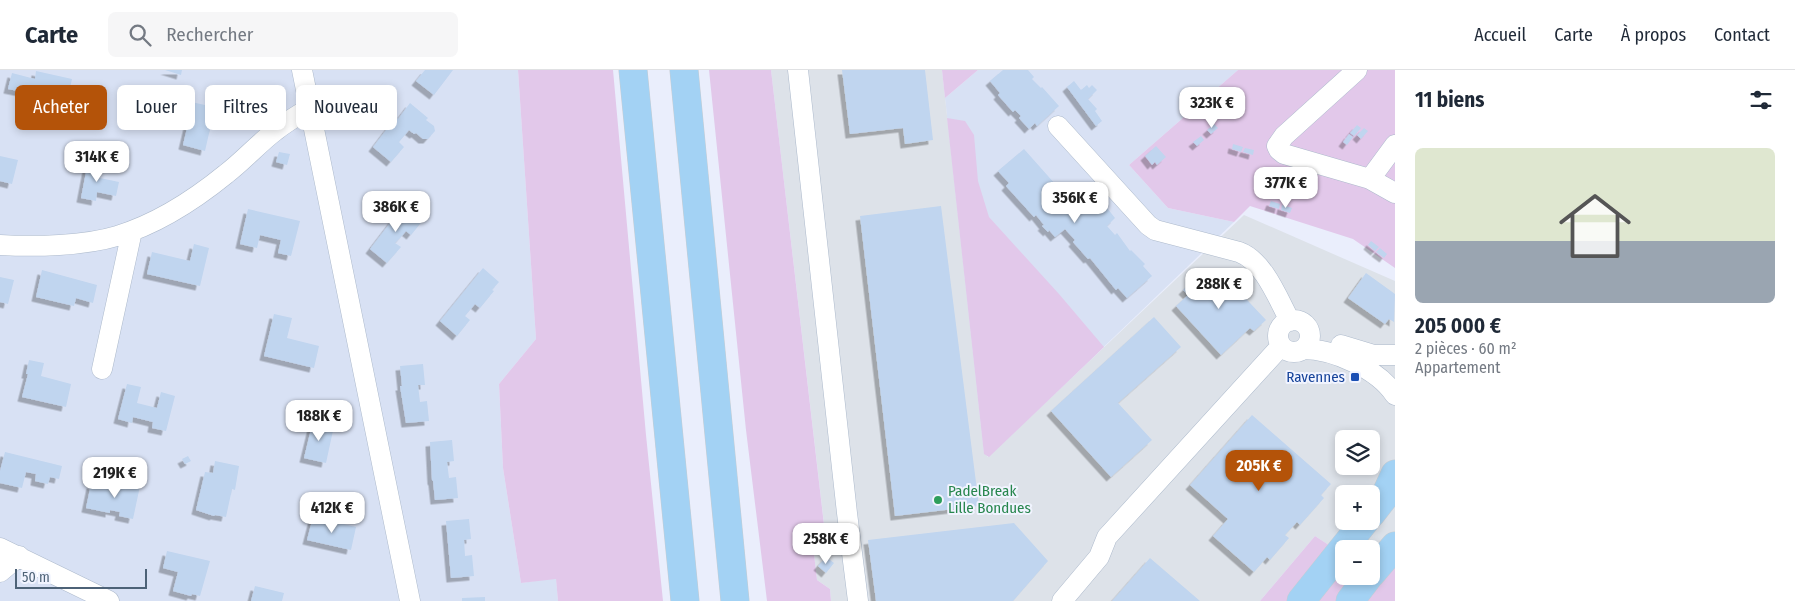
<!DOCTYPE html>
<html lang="fr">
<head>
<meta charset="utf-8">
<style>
	:root { --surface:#fff; --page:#f6f6f7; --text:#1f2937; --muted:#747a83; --line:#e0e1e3; --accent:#b45309 }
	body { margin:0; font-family:"Fira Sans Condensed",sans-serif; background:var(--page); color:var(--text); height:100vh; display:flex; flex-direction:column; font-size:19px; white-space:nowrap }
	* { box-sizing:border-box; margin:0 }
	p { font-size:16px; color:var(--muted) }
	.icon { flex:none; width:28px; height:28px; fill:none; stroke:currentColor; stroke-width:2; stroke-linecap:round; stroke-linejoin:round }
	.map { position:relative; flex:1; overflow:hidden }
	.details { display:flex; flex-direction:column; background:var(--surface); width:400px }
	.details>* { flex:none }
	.top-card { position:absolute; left:15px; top:15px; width:475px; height:45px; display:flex; gap:10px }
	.tools { position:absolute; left:1335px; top:360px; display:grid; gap:10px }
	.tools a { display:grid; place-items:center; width:45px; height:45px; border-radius:8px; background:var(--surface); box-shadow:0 2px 8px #0003; font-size:25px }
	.scale { position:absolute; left:15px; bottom:12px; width:132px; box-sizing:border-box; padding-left:5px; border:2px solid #4d6277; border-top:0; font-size:14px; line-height:18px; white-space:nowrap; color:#4d6277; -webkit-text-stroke:4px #f1f4ff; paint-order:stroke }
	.price { position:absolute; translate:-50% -42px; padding:0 11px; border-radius:10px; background:#fff; color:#222; font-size:16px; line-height:32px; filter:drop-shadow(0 1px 2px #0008) }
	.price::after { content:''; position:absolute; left:50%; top:30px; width:15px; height:11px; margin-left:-8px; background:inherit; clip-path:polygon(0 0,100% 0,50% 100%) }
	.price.active { background:var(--accent); color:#fff }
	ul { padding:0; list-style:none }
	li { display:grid; align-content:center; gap:10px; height:265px; padding:0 20px }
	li+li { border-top:1px solid var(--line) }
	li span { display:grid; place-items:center; height:155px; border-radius:8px; color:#555 }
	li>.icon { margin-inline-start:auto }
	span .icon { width:90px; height:90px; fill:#fffc; stroke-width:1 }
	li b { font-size:21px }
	h2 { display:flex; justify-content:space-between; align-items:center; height:60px; padding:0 20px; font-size:21px }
	.pill { padding:0 18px; border-radius:8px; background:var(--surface); box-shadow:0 2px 8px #0003; font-size:18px; line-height:45px }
	.pill.active { background:var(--accent); color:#fff }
	header { display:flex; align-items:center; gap:30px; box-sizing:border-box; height:70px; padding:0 25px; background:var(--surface); border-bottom:1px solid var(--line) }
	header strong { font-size:24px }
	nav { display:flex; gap:28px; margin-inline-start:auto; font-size:18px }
	.search { width:350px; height:45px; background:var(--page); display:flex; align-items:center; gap:12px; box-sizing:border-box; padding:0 18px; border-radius:8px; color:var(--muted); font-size:19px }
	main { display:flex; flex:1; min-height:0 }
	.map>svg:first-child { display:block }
</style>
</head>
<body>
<header>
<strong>Carte</strong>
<div class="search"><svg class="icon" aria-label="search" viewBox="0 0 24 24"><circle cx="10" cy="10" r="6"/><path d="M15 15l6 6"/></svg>Rechercher</div>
<nav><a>Accueil</a><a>Carte</a><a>À propos</a><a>Contact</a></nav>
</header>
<main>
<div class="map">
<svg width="1395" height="531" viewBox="0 0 1395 531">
	<defs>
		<filter id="shadow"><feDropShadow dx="-4.5" dy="4.5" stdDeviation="0" flood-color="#0004"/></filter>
	</defs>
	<rect width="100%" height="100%" fill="#eaeefc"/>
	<path fill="#d8e1f4" d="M0,0H518L536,269L499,314L503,398L521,513L556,508L558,531H0Z
		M978,0H1238L1129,95L1168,138L1234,152L989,387L984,384L945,28Z"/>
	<path fill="#dde2e9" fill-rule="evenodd" d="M771,0H942L984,383L988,387L1244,145L1395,211V497L1371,503V479H1344V485L1315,466L1260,531H831L830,519L817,510L813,475L826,471ZM1344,369H1371V396H1344ZM1344,424H1371V451H1344Z"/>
	<path fill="#e2c8ea" d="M518,0H613L646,365L663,531H558L556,509L521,513L503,398L499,314L536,269Z
		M709,0H771L826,472L813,475L817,510L830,519L831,531H767L746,360Z
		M942,0H978L945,28Z
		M1238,0H1395V198L1353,169L1250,136L1234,152L1168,138L1129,95Z
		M947,48L965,51L974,65L978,111L989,147L1059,224L1104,277L989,387L984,384Z
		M1315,466L1344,485V506H1371L1395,497V531H1260Z"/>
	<path fill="#e6cabe" stroke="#d8b4a5" d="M159,27L169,29L164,49L154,47Z"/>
	<path fill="#c0d5ef" filter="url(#shadow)" d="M165,0H182L181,5Z
		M425,0H453L434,25L416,11Z
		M842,0H925L933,70L905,74L903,58L850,64Z
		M1003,0H1028L1034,7L1032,9L1041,18L1042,17L1059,36L1037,56L1035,53L1029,59L1019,48L1021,46L1015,40L1013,42L998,25L1000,23L990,11Z
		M36,1L72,9L67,31L8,19L12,3L35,9Z
		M1074,11L1081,20L1087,15L1089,18L1092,15L1097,20L1088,29L1097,39L1095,41L1102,51L1096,56L1067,17Z
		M174,28L218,38L213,59H210L205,81L183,75L188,54L169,49Z
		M410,33L428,48L426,50L434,56L435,61L428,69H423L416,63L414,64L409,60L399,72L404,77L391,92L373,77L396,47L398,49Z
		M1214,54L1218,58L1211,64L1207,60Z
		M1357,55L1361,58L1354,66L1350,63Z
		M1364,58L1368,61L1361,69L1357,65Z
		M1349,64L1353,67L1347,75L1343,72Z
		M1201,66L1204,70L1197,76L1193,72Z
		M1233,74L1243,77L1241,82L1232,79Z
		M1156,76L1166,87L1157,95L1155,92L1152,95L1145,86Z
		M1245,78L1254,80L1253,85L1243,82Z
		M1024,79L1056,115L1054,116L1063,126L1065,124L1082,143L1092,135L1100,144L1107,138L1115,148L1107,156L1115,165L1117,163L1130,181L1131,180L1145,194L1143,196L1152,206L1127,228L1118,218L1116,220L1090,188L1088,189L1073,172L1075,170L1065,159L1055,167L1049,160L1048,162L1042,156L1044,155L1036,145L1034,147L1006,116L1009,113L998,101Z
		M279,82L290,84L287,95L276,92Z
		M0,86L18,90L12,114L0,111Z
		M88,92L102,95L100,108L119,112L116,126L97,122L96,131L81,128Z
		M1271,131L1280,134L1279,139L1269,136Z
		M407,135L424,149L411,165L406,161L401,167L395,173L401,177L387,193L370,179L393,149L394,150Z
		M1282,135L1292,138L1290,143L1281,140Z
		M941,136L979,436L895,446L860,146Z
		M248,139L300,151L291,186L278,183L281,170L260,165L257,178L240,174Z
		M1371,171L1379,177L1375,181L1368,175Z
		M194,174L209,178L200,216L147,204L152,182L190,191Z
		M1380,178L1387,184L1384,188L1376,182Z
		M483,198L499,212L492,220L494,221L480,238L475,234L465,246L470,250L457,266L440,251Z
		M1217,198L1266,250L1254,261L1250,258L1221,285L1176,236L1188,225L1183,220L1201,203L1206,208Z
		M42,200L97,215L93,233L76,228L74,236L36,227Z
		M1366,203L1395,224L1394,252L1389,249L1385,254L1348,228Z
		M0,207L14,210L8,234L0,232Z
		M274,244L292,248L287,268L319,276L314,298L264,286Z
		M1154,247L1181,277L1118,333L1152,370L1111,407L1051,341Z
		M29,290L44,293L41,306L71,314L66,337L22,327L28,304H26Z
		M423,294L425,315H418L420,332L427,331L429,351L406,353L400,316H402L400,296Z
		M127,314L141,317L137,333L157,338L161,322L175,326L166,361L152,358L153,352L133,347L132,353L118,349Z
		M1252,345L1331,414L1321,425L1324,428L1300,455L1297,452L1285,465L1289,468L1270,490L1267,487L1254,502L1213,466L1228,449L1190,415Z
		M313,351L334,356L326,393L304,388Z
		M452,370L454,391L447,392L449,408L456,407L458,428L435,430L433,411L432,410L430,372Z
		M5,382L62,396L59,409L50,407L48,414L35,411L36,404L26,402L22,418L0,413V401Z
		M188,386L191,391L185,394L182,389Z
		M215,391L239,396L235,420L232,419L226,447L215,445L214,446L196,440L205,402L213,403Z
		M116,410L140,416L133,449L119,446L120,442L110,440V443L86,438L91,414L114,419Z
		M313,447L356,457L351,480L307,470Z
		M469,449L471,469L464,470L465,486L472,485L474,506L451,508L446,451Z
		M1014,453L1048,491L1013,531H876L868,470Z
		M167,481L210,491L200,526L192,524L191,526L173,521L178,502L163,498Z
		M826,487L834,493L826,503L818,496Z
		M1150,488L1200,531H1112Z
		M255,516L284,523L282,531H251Z
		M485,527V531H462V528Z"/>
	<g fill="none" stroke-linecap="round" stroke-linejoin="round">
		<defs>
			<path id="minor" d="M302,0L410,531
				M798,0L847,443L858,531
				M1357,0L1284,66L1277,76L1279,80L1284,84L1370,109L1395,123
				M1058,56L1148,155L1155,160L1239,182C1264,191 1278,229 1290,251
				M1370,109L1395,75
				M0,175C35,177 84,176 117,166C157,154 194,130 226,104C243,91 258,74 275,61C286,52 298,45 310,38
				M1278 266a16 16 0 1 1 32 0a16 16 0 1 1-32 0Z
				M1341,275L1374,285H1395
				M1303,279C1333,279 1378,299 1395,325
				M102,299L132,161
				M0,478L109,531
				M0,502L19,486
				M1062,531L1099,487L1107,467L1281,276"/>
			<path id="highway" d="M633,0L685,531
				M684,0L735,531
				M1371,444L1385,426L1395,404
				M1371,504L1395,476
				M1301,531L1365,451
				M1350,531L1369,506"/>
		</defs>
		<use href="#minor" stroke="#adbacc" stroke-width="21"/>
		<use href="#highway" stroke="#c6cdd3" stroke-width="29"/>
		<use href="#minor" stroke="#fff" stroke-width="20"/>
		<use href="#highway" stroke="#a3d2f4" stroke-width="28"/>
	</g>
	<rect fill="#1a4fb4" stroke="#f1f4ff" stroke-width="2" x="1350" y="302" width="10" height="10" rx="2.5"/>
	<circle fill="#2e9e5b" stroke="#f1f4ff" stroke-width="2" cx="938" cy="430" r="5"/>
	<g text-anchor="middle" stroke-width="4" stroke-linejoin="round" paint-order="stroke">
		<g font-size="15" fill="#164399" stroke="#f1f4ff" text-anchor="end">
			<text x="1345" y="312">Ravennes</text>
		</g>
		<g font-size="15" fill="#27864d" stroke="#f1f4ff" text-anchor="start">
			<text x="948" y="426">PadelBreak<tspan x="948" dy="17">Lille Bondues</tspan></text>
		</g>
	</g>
</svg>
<div class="tools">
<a><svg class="icon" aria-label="layers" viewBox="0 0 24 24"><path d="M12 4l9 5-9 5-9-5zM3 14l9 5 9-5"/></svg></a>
<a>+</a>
<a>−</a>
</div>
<div class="scale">50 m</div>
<b class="price" style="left:1212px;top:59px">323K €</b>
<b class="price" style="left:97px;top:113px">314K €</b>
<b class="price" style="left:1286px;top:139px">377K €</b>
<b class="price" style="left:1075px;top:154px">356K €</b>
<b class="price" style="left:396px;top:163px">386K €</b>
<b class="price" style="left:1219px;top:240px">288K €</b>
<b class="price" style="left:319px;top:372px">188K €</b>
<b class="price active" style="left:1259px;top:422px">205K €</b>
<b class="price" style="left:115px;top:429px">219K €</b>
<b class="price" style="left:332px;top:464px">412K €</b>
<b class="price" style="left:826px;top:495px">258K €</b>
<div class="top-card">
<a class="pill active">Acheter</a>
<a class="pill">Louer</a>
<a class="pill">Filtres</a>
<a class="pill">Nouveau</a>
</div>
</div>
<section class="details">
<h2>11 biens<svg class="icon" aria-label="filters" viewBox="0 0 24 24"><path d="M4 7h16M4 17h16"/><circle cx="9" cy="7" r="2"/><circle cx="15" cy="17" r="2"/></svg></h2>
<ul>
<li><span style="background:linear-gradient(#dfe7d0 60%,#9aa5b1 0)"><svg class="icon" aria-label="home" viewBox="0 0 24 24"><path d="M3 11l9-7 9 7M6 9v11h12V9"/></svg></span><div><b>205 000 €</b><p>2 pièces · 60 m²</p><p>Appartement</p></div></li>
</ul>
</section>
</main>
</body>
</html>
